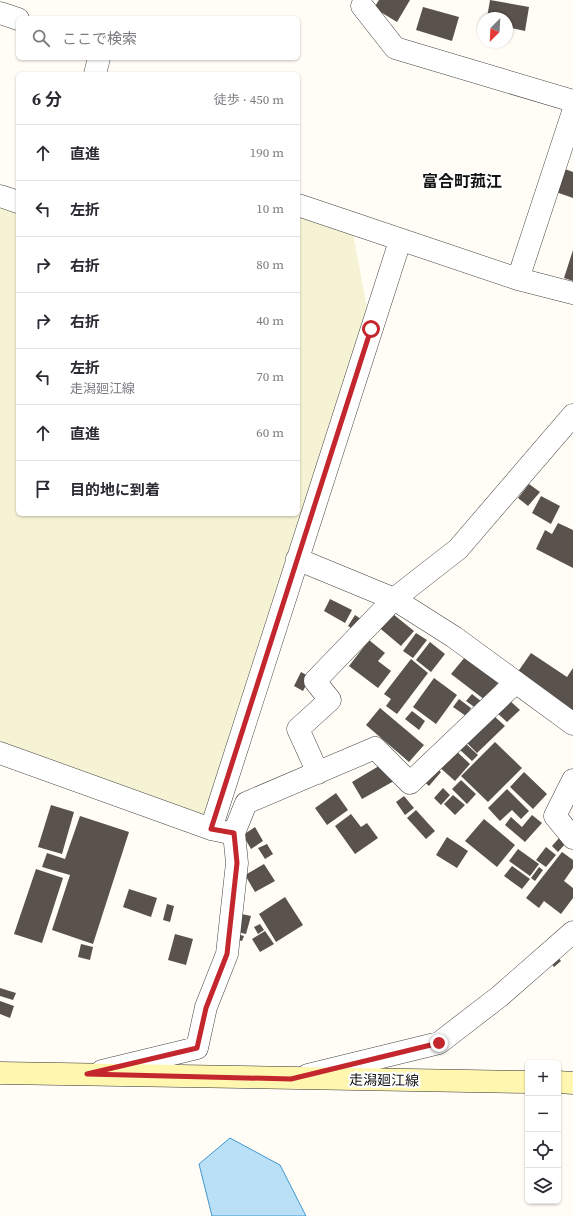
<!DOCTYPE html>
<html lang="ja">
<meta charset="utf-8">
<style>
:root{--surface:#fff;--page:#f7f7f7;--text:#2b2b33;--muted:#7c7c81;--line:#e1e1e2}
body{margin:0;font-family:"Source Serif 4","Noto Sans JP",serif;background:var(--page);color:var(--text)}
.controls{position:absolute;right:12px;bottom:12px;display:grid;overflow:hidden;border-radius:6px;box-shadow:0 1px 3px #0004}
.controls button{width:36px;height:36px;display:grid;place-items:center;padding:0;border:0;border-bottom:1px solid var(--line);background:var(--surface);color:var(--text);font:20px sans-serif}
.compass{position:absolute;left:477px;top:12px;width:36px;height:36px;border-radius:50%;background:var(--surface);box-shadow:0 1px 3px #0004;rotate:204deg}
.stop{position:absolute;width:12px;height:12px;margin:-9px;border:3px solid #c4262e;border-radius:50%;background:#fff}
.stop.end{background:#c4262e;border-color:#fff;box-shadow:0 1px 4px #0008}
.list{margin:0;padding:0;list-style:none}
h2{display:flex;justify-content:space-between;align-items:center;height:52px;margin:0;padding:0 16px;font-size:17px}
h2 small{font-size:13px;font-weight:400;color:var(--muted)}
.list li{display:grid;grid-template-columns:26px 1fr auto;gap:12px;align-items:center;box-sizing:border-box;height:56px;padding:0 16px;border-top:1px solid var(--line)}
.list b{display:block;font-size:15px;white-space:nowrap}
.list p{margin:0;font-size:13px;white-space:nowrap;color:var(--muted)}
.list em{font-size:13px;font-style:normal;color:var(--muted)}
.icon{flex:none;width:22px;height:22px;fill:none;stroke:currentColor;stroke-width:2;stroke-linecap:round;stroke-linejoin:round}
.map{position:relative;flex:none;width:573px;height:1216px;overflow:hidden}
.search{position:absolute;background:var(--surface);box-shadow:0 1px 3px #0004;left:16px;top:16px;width:284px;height:44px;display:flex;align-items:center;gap:10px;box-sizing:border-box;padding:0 14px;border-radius:6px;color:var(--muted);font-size:15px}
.panel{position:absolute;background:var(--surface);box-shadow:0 1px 3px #0004;left:16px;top:72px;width:284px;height:444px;border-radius:6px}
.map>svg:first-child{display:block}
.farmland{fill:#f6f3d4}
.water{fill:#b9e0f7;stroke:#3f96cf}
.building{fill:#5a524d}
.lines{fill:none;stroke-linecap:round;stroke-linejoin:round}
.minor-casing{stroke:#444;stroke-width:23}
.secondary-casing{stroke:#333;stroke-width:23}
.minor{stroke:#fff;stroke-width:22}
.secondary{stroke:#fff6b0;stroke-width:22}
.route{stroke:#c4262e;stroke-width:5}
.labels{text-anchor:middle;stroke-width:4;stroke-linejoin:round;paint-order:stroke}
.street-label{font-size:14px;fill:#111;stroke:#fff}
.quarter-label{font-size:16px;font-weight:bold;fill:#111;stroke:#fff}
</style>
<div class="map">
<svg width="573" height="1216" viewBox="0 0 573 1216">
<rect width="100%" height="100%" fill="#fffdf5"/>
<path class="farmland" d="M0,196L18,201V514H298V205L351,223L371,329L211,829L0,756Z"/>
<path class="water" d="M230,1138L280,1165L306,1216H212L199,1164Z"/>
<path class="building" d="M379,0H410L397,22L374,8Z
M490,0L529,7L525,31L507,27V18H487Z
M423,7L459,17L452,41L416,30Z
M565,169L573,172V198L556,192Z
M573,250V281L564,278Z
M529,484L540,492L528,506L518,498Z
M541,496L560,506L551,524L532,513Z
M558,523L573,530V568L536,549L545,530L552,534Z
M330,599L352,610L345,623L324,611Z
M388,610L414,631L401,646L376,625Z
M355,615L361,619L354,630L348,626Z
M416,633L427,640L413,658L403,651Z
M369,640L385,653L378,661L391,671L378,688L349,666Z
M430,642L445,654L431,672L416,660Z
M531,653L567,677L573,668V711L517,673Z
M465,657L498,683L485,700L451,674Z
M411,659L428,673L397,714L386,706L391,699L384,694Z
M301,672L310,677L303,691L294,686Z
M434,678L457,695L436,724L413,707Z
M472,694L482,702L477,709L466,701Z
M459,699L471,708L466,716L453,707Z
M508,699L520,710L507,722L496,712Z
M380,708L424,745L409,762L366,725Z
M412,711L425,721L419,730L405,719Z
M493,715L505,726L477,753L466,742Z
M464,742L478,755L472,761L458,748Z
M495,742L522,768L488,802L461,776Z
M452,747L470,764L455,781L437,765Z
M384,763L394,781L362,799L352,782Z
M434,766L441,772L429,786L421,779Z
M524,772L547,794L533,809L510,787Z
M461,780L476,794L467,804L452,789Z
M443,788L450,795L441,805L434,798Z
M507,789L529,811L521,819L512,810L500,821L488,808Z
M336,793L348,810L327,825L315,808Z
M453,795L465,805L455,815L444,804Z
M404,796L414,808L405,815L396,802Z
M51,805L74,812L62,854L38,847Z
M416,810L435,831L426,839L407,818Z
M351,814L361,827L367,823L378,838L355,854L335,826Z
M532,815L542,823L525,842L505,825L511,817L522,827Z
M80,816L129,832L93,944L52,930L70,875L42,867L47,853L65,859Z
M484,819L515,845L497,867L465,841Z
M255,827L263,841L251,849L243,835Z
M447,837L468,851L457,868L436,855Z
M560,837L566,843L558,852L552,846Z
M267,844L273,854L265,859L258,848Z
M546,847L556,855L546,867L536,860Z
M518,849L539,864L530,876L509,861Z
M562,852L573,860V868L564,881L573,888V898L561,914L544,901L539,908L526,898Z
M264,864L275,881L255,892L245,875Z
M512,866L530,879L522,889L504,876Z
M539,867L543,870L535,881L531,878Z
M36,869L63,878L42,943L14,934Z
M129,889L157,898L151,917L123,907Z
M285,897L303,925L276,942L259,914Z
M167,904L174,906L170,922L163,920Z
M237,913L251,916L246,934L233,931Z
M260,924L264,930L258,934L254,927Z
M265,931L274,944L260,952L252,939Z
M234,933L244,936L242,941L233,939Z
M175,934L193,939L186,965L168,960Z
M81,944L93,947L90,960L78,957Z
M556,955L561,961L554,967L549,961Z
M0,988L16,993L13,1000L0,996Z
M0,1001L14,1006L10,1018L0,1014Z"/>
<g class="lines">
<defs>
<path id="minor" d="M362,6L395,48L573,101
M0,13L18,19
M95,74L99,58
M0,196L18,202
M298,205L518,279L573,293
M518,279L573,112
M297,559L394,599L454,637L573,724
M0,753L211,829L225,832
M318,773L298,729L330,700L315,681L394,599L458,549L573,415
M573,780L555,816L573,838
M211,829L400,241
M102,1071L197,1048L206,1007L227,954L237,863L234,833L246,803L375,748L410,783L516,682
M308,1075L439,1043L500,996L573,932"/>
<path id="secondary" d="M0,1073L528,1082
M558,1082L573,1083"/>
</defs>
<use href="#minor" class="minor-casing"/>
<use href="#secondary" class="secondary-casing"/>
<use href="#minor" class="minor"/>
<use href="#secondary" class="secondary"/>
</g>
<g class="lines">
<path class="route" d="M371,329L211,829L234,833L237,863L227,954L206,1008L197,1048L87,1074L291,1079L439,1043"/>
</g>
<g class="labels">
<g class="street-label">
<text transform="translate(384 1080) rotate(1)" y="5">走潟廻江線</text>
</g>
<g class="quarter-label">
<text x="462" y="187">富合町菰江</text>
</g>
</g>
</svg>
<div class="controls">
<button>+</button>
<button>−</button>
<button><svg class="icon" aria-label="locate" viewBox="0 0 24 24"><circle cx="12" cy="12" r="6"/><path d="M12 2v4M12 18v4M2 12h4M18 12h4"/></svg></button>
<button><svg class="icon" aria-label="layers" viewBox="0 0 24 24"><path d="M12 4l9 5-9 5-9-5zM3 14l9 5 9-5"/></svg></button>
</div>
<svg class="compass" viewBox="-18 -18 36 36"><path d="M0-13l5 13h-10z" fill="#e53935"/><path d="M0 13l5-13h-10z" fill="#7c7c81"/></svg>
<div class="stop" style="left:371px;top:329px"></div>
<div class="stop end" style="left:439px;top:1043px"></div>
<div class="search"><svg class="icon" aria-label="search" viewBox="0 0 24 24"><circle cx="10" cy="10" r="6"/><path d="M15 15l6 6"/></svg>ここで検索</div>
<section class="panel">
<h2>6 分<small>徒歩 · 450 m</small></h2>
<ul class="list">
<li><svg class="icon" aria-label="ahead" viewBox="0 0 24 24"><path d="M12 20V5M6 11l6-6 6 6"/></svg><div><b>直進</b></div><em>190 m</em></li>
<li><svg class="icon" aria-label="left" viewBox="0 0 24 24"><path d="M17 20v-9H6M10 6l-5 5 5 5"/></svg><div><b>左折</b></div><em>10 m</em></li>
<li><svg class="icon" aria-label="right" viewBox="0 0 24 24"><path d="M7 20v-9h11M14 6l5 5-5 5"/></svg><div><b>右折</b></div><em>80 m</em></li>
<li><svg class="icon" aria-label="right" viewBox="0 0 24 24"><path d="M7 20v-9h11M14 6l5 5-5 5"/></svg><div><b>右折</b></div><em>40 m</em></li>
<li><svg class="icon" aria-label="left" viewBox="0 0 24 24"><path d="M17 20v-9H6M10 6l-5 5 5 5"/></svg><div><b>左折</b><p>走潟廻江線</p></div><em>70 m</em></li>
<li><svg class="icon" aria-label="ahead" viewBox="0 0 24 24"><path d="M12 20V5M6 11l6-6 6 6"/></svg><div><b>直進</b></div><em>60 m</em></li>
<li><svg class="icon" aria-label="arrive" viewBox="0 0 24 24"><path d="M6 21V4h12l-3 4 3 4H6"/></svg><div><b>目的地に到着</b></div></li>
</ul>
</section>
</div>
